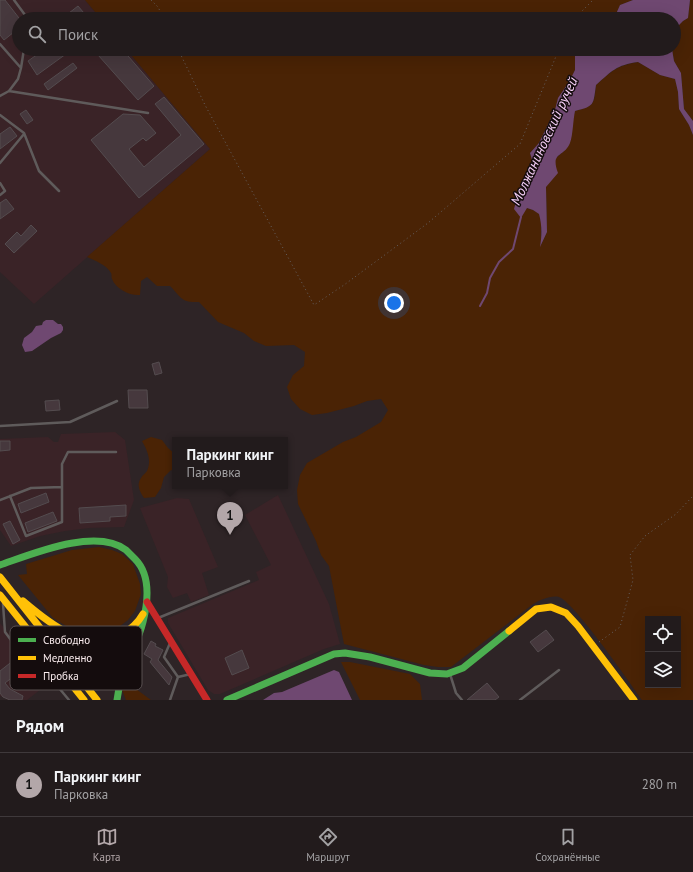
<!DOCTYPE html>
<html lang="ru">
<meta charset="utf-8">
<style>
:root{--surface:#221b1c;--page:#2a2425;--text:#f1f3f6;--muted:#a2a1a3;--line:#3f393b;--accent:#b3a7a9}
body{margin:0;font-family:"PT Sans",sans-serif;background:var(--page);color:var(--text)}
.controls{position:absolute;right:12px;bottom:12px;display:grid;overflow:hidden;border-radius:0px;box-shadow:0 4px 16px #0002}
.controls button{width:36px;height:36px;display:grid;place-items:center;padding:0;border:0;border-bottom:1px solid var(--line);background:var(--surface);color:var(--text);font:20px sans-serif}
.you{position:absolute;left:394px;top:303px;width:14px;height:14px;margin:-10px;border:3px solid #fff;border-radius:50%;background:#1a73e8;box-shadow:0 0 0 6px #1a73e833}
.badge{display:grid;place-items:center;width:26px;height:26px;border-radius:50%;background:var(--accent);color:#111;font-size:13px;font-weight:700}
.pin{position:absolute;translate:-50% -33px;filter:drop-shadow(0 1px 2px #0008)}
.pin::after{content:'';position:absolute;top:21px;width:14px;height:12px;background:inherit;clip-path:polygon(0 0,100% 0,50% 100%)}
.popup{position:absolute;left:172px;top:437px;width:116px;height:52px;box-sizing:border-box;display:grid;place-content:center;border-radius:0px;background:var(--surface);filter:drop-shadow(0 1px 3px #0005);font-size:13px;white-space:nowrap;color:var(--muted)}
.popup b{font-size:15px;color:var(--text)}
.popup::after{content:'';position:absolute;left:50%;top:100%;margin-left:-8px;border:8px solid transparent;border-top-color:var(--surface)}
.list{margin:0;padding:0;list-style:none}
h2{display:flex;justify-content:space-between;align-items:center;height:52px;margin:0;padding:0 16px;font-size:17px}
h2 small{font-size:13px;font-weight:400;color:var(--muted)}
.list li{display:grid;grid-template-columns:26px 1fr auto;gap:12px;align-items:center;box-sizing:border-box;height:64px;padding:0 16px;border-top:1px solid var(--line)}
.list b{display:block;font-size:15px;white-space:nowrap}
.list p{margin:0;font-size:13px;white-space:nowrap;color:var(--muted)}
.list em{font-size:13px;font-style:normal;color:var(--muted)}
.icon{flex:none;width:22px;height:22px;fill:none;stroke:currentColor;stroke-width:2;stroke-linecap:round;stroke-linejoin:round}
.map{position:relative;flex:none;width:693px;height:700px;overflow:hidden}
.search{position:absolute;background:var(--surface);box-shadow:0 4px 16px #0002;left:12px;right:12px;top:12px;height:44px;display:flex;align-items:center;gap:10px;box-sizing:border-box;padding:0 14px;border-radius:22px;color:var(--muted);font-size:15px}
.sheet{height:116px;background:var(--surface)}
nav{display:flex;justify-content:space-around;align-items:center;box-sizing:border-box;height:56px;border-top:1px solid var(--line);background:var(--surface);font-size:11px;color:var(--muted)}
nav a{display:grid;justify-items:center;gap:2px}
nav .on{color:var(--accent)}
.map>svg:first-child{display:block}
.built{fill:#3a2327}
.green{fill:#4a2305;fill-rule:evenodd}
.water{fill:#6f4871}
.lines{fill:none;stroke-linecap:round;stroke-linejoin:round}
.stream{stroke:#6f4871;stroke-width:2}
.building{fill:#46383d;stroke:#544c4f}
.path{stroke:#656061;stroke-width:1;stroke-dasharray:1 3;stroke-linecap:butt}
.lane{stroke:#5f5b5b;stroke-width:2.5}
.fast{stroke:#4caf50;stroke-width:7}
.slow{stroke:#ffc107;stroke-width:7}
.jam{stroke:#c62828;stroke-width:7}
.labels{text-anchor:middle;stroke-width:3;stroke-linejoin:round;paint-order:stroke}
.water-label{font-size:14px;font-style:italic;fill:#f7d0f9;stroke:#140c0d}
.key{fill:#140c0d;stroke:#595051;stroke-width:1}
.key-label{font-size:11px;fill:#fbedef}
</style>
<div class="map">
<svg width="693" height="700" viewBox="0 0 693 700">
<rect width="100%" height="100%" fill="#2e2426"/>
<path class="built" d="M0,0H85L101,19H19V49H126L210,149L34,304L0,272Z
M115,432L125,440L134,500L124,527L89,528L65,531L40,536L11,546L0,530V439L48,437L54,442H58L61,434Z
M278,495L329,604L340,644L324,649L220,694H214L208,690L168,623V618L259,580L256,572L271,565L245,515Z
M177,498L189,499L218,567L202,573L209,595L191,602L187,593L173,598L167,587L168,577L140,508Z
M0,623L49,683L27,700H8L0,696Z"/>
<path class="green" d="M85,0H633L620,5L616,14L610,19H101Z
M690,0H693V121L684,109L681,73L674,61L672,49H674V30L683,21L688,18Z
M126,49H576L575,52V70L569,82L558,98L555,110L539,143L530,153L533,163L531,172L525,184L524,194L527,208L533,210L539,213L541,222V245L547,232L546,187L556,158L564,151L575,111C595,106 594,104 596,85C612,71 616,66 638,62L660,75L675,79L678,92L679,109L689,125L693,135V700H642C630,683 574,602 559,597C551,595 540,600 533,604L451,667H438L424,665L344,644L329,566L321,555L316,541L298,504L297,490L300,475L307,463L343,442L356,437L381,422L388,410L381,399L367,401L354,406L327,413L312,415L300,409L291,399L287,387L293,375L304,366L305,352L294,345L266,346L254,341L244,333L218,322L199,302C181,303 181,297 170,286H157L147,277L141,281L140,295C130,296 116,289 112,279C111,277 112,274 111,273C107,265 94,260 87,257L210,149ZM648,619H678V685H648Z
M151,437L162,440L168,448L175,454V472L171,470L164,477L161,488L155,497L144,498C140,492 136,485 141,478C142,475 146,473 147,471C152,460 147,450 142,441Z
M99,547L112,550L122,554L133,564L140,584L141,594L135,611L128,620L120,626L110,631L91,635L68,627L53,618L18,575L27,574L26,564L72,550Z
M122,644L123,648L112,666V672L108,676C100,672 93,662 89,653L95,651H105Z
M341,662H350L410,674L420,684L422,700H360Z
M126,680H131L136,689L151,700H126L122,690Z"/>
<path class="water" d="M633,0H690L688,18L683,21L674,30V19H610L616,14L620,5Z
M576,49H672L674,61L681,73L684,109L693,121V135L689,125L679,109L678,92L675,79L660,75L638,62C616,65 612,71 596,85C593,105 595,106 575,111C573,120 573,135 570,143C564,158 550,151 558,173L546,187L547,232L540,247C542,235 542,225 539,214L533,210L527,208L521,218L514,209L517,198L524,194L525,184L531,172L533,163L530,153L539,143L555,110L558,98L569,82L575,70V52Z
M46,320H53L58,324H61L63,327V330L61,333L51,338L32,351L25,352L22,345L24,338L32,332L36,326L42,325L43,322Z
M334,670L339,672L352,700H263L274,693L282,692Z"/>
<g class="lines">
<path class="stream" d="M480,306L487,293L490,278L499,262L513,249L521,217"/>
</g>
<path class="building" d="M0,0H5L19,18V28L4,40L0,35Z
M78,6L89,19H74L69,13Z
M45,49H62L66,54L37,75L28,61Z
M105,49H122L154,86L138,100L98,55Z
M73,63L77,68L48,90L44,84Z
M164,97L204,144L139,198L91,140L123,114L140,115L156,133L146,141L143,138L129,149L144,167L181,135L155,104Z
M26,110L33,120L27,124L20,114Z
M10,127L17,136L0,149V134Z
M6,199L14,209L0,219V203Z
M31,225L37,231L14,253L5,244L17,232L21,236Z
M159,362L162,373L155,375L152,364Z
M128,390H147L148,408H129Z
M59,400L60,410L46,411L45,401Z
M0,441H10V450L0,451Z
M46,493L49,502L21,513L18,504Z
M126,505V516L110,517V521L80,523L79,508Z
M53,512L57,521L28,532L25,523Z
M10,521L20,540L13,544L3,524Z
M546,630L554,640L538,652L530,642Z
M151,641L156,644L155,646L163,650L158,660L172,677L169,685L150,662L152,659L144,654Z
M242,650L249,668L232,675L225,658Z
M19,656L27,666L5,683L10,689L23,696L22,700H10L3,697L0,693V671Z
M487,683L499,697L495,700H467Z"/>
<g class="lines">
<path class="path" d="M151,0L158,7L164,19
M574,19L593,0
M178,49L205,105L314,305L344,285L428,223L520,144L559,49
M599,642L620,627L633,580L630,555L645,536L676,514L693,496"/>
<path class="lane" d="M14,0L28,19
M0,44L21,68L18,79L9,91L148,113
M21,68L24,49
M0,96L9,91
M0,115L24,133L39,171L59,191
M0,163L24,134
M0,183L5,191L0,195
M0,426L70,422L117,401
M10,496L26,536L62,522V487
M0,500L31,488L62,487V464L68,452H116
M3,604L5,632L46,687L72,689
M158,618L249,581
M170,643L164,657L178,677L191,674
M450,674L456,693L462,700
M59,688L69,700
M170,700L178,677
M520,700L559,670"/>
<path class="fast" d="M0,565C32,554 96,527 126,550C129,553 132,556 135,559C151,575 148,602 143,622C136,650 120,671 117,700
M227,700L334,654L345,653L370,657L430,673L447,674L463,668L509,631"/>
<path class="slow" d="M0,577L97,700
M0,595L84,700
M23,601C50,624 84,652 121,635C130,630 138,623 143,614
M509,631L536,609L551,607L566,613L578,626L634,700"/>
<path class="jam" d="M147,602L207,700"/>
</g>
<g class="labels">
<g class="water-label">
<text transform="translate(544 141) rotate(-65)" y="5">Молжаниновский ручей</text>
</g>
</g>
<rect x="10" y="626" width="132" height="64" rx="6" class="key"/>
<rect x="18" y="638" width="18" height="4" fill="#4caf50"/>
<rect x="18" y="656" width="18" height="4" fill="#ffc107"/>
<rect x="18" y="674" width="18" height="4" fill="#c62828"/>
<g class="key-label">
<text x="43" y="644">Свободно</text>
<text x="43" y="662">Медленно</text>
<text x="43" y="680">Пробка</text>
</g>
</svg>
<div class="controls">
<button><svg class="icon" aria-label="locate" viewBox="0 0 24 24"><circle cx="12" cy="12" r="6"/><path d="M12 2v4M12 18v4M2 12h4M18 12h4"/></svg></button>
<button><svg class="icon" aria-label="layers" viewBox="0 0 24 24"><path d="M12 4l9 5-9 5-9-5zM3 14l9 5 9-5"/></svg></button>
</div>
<div class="you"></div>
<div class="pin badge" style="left:230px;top:535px">1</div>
<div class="popup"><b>Паркинг кинг</b>Парковка</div>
<div class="search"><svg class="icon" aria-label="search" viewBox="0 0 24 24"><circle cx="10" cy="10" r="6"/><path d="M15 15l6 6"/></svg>Поиск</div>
</div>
<section class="sheet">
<h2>Рядом<small></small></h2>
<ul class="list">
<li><span class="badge">1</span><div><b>Паркинг кинг</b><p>Парковка</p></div><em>280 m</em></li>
</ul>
</section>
<nav>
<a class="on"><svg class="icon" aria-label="map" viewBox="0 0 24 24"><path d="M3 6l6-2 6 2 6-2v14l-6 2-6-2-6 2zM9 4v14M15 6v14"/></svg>Карта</a>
<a><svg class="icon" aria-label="directions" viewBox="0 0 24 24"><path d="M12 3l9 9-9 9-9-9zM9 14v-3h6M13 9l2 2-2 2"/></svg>Маршрут</a>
<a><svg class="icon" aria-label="saved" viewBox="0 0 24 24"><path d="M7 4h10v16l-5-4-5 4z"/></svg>Сохранённые</a>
</nav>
